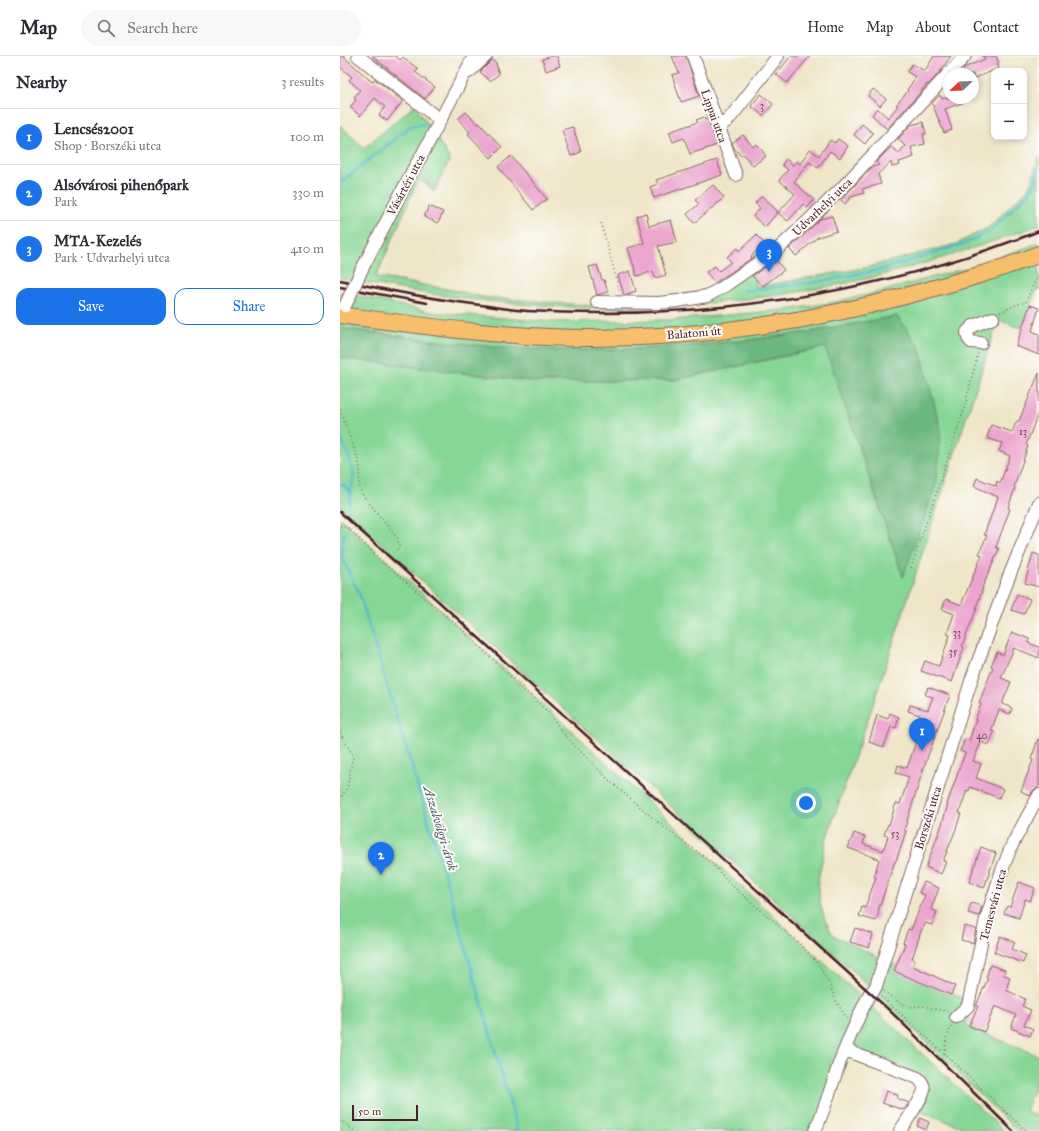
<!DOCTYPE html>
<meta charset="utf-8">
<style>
:root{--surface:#fff;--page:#f7f7f7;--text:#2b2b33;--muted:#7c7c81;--line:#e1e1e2;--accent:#1a73e8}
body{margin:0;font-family:"IM FELL Great Primer",serif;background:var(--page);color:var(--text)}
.controls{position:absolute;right:12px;top:12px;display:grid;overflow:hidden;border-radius:8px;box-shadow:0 2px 6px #0003}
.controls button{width:36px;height:36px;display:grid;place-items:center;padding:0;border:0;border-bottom:1px solid var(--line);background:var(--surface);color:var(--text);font:20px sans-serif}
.compass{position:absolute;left:603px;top:12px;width:36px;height:36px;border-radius:50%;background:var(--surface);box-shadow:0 2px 6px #0003;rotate:247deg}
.scale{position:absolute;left:12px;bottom:10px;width:66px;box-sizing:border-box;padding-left:4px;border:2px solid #4a1f2b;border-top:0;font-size:11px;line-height:14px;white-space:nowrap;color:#4a1f2b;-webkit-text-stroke:3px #fdfcf7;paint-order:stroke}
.you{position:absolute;left:466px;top:747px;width:14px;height:14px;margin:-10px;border:3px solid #fff;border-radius:50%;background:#1a73e8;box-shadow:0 0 0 6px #1a73e833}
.badge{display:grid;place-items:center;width:26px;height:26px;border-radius:50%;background:var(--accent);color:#fff;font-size:13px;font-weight:700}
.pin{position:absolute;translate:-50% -33px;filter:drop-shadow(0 1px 2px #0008)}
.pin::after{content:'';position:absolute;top:21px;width:14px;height:12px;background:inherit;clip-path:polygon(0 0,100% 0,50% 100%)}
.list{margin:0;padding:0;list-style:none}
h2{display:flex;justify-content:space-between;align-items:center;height:52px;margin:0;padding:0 16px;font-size:17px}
h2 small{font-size:13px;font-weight:400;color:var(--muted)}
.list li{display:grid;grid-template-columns:26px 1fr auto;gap:12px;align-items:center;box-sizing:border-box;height:56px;padding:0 16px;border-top:1px solid var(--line)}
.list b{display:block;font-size:15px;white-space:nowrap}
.list p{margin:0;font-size:13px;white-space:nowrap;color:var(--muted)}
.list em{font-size:13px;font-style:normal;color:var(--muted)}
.actions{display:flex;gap:8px;padding:12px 16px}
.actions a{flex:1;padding:9px 0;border:1px solid var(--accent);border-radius:12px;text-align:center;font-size:14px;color:var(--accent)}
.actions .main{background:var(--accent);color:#fff}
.icon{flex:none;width:22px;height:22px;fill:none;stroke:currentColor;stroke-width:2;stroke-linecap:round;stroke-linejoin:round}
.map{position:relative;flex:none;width:699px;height:1075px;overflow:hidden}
header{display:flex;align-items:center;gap:24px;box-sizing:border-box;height:56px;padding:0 20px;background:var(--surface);border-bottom:1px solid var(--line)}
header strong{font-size:19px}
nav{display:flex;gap:22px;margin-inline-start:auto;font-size:14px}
.search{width:280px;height:36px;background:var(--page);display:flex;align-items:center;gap:10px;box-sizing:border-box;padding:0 14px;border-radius:22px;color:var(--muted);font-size:15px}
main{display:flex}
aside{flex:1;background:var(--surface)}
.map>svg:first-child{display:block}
.green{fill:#86d696;stroke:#687a60}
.forest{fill:#6cb77f;stroke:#5b6b55}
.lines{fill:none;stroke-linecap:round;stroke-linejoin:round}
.stream{stroke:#51b6cf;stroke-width:2.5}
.building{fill:#eba5cf}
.minor-casing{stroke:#846562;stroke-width:14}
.major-casing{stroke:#846562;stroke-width:18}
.path{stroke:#846562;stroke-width:1.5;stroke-dasharray:1 3;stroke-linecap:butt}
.minor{stroke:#fff;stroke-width:12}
.major{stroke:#f7bf6c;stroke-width:16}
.rail{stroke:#4a1f2b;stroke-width:2.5}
.minor-bridge-casing{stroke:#846562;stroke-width:14;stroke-linecap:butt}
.minor-bridge{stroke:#fff;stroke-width:12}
.labels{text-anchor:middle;stroke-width:4;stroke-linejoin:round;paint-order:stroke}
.number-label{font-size:10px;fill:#724054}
.street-label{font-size:12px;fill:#4a1f2b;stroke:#fdfcf7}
.water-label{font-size:13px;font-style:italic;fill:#4d5b6d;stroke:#fdfcf7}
</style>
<header>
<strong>Map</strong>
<div class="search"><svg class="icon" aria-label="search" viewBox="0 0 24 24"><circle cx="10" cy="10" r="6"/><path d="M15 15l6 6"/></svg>Search here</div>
<nav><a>Home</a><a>Map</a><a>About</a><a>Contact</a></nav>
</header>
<main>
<aside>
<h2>Nearby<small>3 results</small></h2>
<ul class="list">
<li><span class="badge">1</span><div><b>Lencsés2001</b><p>Shop · Borszéki utca</p></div><em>100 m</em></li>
<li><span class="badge">2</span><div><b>Alsóvárosi pihenőpark</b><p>Park</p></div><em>330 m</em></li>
<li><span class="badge">3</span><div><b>MTA-Kezelés</b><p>Park · Udvarhelyi utca</p></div><em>410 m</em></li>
</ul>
<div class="actions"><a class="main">Save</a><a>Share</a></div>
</aside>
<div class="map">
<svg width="699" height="1075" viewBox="0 0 699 1075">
<rect width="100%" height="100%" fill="#fdfcf7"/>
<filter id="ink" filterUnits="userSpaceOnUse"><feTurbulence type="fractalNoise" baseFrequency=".025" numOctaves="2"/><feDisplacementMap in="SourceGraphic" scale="8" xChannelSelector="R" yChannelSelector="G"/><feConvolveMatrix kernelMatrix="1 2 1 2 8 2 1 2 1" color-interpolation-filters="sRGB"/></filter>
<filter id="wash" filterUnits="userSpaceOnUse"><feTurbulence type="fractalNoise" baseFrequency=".012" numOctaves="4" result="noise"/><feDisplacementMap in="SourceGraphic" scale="16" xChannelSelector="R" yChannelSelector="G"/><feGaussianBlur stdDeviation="0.9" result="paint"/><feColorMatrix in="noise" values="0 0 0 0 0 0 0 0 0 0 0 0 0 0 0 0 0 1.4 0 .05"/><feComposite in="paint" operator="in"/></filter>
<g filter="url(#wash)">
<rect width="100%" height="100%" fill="#efe6c9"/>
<path class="green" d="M75,49L110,103L94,136L87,128L78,124L36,221L124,236L142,241L256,250L360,236C381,228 397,214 415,200L416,231L524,212L616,188L649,171L687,134L692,124L699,99V169C641,190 582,210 521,224C452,239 380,248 309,251C291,251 273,253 255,252C169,250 84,239 0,222V69L24,92Z
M699,187V234H697L681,272L658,264L534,646L486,784L478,825L480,847L485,864L493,879L633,947L626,970L699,1000V1020L685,1055L699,1061V1075H677L523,924L0,451V302L198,326L335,324L486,291L563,520L557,260C523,266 489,273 455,278C385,288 311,294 241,294C160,295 80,283 0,272V236L91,256L212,266L330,264L445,254L490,247L539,236L586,223L631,211Z
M0,462L544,962L664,1075H632L572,1052L579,1033L578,1028L508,999L482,1075H0Z"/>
<path class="forest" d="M557,260L579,290L601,373L597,426L563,521L485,291L335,324L198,326L0,302V272C80,283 160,295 241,294C311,294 385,288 455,278C489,273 523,266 557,260Z"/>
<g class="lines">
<path class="stream" d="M0,127L71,70L84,68
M403,235L476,226L539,214L627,187L650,175L689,137L695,128L699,112
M0,380L9,402L14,418L9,448
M0,428L4,429L11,438
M4,477L2,496L3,503L20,540L109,833L178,1075"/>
</g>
<g id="blocks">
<path class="building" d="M0,0H3L32,26L35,23L63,45L47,65L39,59L45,51L35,42L20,60L10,51L16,44L14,41L20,34L9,24L12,21L0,11Z
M32,0H55L60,4L63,1L78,13L75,16L95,31L85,43Z
M212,0H217L220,10L206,15L202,3Z
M332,0H346L359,40L341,46L332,19L339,17Z
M451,0H470L447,27L436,18Z
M594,0H611L599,17L588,29L587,28L579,38L547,73L532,59L537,52L548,62L558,50L556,49L568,35L567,34L576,21L567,16L572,8L585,15Z
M643,0H656L659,7L657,8L659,12L633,23V18H625L623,13L624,12L645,3Z
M152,4L156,7L159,18L150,25L140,16Z
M533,33L546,43L540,50L528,40Z
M421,38L433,48L423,60L411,50Z
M600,39L601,42H633V43L605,53L612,74L604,77L592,47Z
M126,56L138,68L139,67L162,91L151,102L128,78L130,76L118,63Z
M364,61L365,64L368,63L377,89L350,98L344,82L333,86L329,76L358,66L356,64Z
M583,66L586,78H583L585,88L571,91L574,101L559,106L560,109L552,111L551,106L538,118L541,128L522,133L524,137L511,141L505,148L501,144L532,111L539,109L536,106L551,91L559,97L565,90L558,83L571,69Z
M522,68L533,77L525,88L514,79Z
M233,71L241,96L231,100L222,74Z
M403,79L413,91L417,88L426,100L413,110L403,98L401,100L394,92L392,87Z
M498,83L508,90L500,102L490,95L478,112L469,106L454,126L474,144L467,152L463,148L448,165L438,157L455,138L439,124L448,114L442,109L446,103L453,109L456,105L460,108L470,93L479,100L490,84L495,87Z
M171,100L207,143L193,154L158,111Z
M377,104L382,119L314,142L310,131L318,128L316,124Z
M373,129L384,142L354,167L347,158L359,148L355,144Z
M422,140L438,156L425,171L413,160L420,152L415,147Z
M89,150L103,156L98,167L84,161Z
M306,157L309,170L331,164L337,186L318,190L326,219L315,222L313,215L297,220L288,192L304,187L297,160Z
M492,160L497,175L478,181L456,200L449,193L480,163Z
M416,179L424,187L411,201L412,202L375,227L366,216L375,210L379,215L391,206L387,201L397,192L399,195Z
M436,204L444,214L423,230L412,220Z
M257,209L262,224H264L268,236L257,239L249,211Z
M290,215L296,235L284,239L278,219Z
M690,249L699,252L692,275L699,278V299L676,290Z
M699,317V355L686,389L688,390L674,431L675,432L668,452L670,453L656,491L659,493L642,532H643L636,552H637L622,590L624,591L612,626L581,615L585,605L599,610L610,579L607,578L614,558L602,553L606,543L621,549L642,499L639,498L647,479H644L658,441L634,430L637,422L656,430L657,425L660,427L670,400L659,395L662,387L647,382L651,369L672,376L677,365H679Z
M693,497L699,499V531L685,527Z
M677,538L690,543L684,558L671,554Z
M672,576L689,583L688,587L699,591V602L674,592L661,622L671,626L662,648L672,652L670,658L659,654L651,675L654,676L649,689L641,686L633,705L641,708L636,722L663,733L659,742L630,731L629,735L627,734L619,757H621L616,773L603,805L606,806L601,818L586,811L601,771L608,748H607L625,697L620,695L625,683L629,685L636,664H635L641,648L639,647L653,611L651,610L657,596L663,599Z
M588,631L610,639L584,711L564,774L566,775L561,791L556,805H555L538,855L539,856L536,865L519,860L522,851L525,852L536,821H534L539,803L508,792L514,777L525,781L523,788L543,795L548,780L544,779L548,768L549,769L556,747L560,748L569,721L556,717L558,709L567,712L578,680L573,678L580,659L568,655L570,649L588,654L593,641L585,639Z
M550,657L559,661L556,672L551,671L544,691L529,686L537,659L548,663Z
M698,683H699V730L693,735L690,740L681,735L693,704L691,703Z
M641,791L656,797L644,832L629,826Z
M584,826L599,832L591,853L597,856L592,869L586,867L581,875L572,903L575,904L573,910L615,930L611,939L554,915L565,888L563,887L568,873L571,874L585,839L579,837Z
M679,826L695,832L690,845L685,843L679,862L664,857L667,850L670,851Z
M631,847L642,850L639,860L628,857Z
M624,870L636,873L633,887L621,884Z
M515,872L533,878L529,892L510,886Z
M660,880L675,886L672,893L686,899L683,907L654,896Z
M650,909L665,914L664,919L670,921L666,934L685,943L682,950L691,954L684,969L693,973L690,980L671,972L676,959L655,950L644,976L629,970L638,950H636L648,922H646Z
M546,1035L558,1039L557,1042L569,1047L564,1054L542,1047Z
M580,1062L589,1066L586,1074L577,1070Z"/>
</g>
</g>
<g filter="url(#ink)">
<use href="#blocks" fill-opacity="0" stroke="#846562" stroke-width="1"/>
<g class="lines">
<defs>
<path id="minor" d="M18,0L100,64
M353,0L396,119
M129,16L146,0
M378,71L387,65L394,57L438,0
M23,211L74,112L83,97L134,0
M257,246L318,247L338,245L367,240L383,231L438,193L471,162L501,133L625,0
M641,287L631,286L628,282L627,276L633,270L653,262
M616,961L628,950L646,863L662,814L672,789L699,739
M505,993L515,998L578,1022C581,1025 584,1028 584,1033C584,1040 565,1067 560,1075
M475,1075C485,1052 492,1029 500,1005C509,982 519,959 530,937L534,934L536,930L632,622L668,523L699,447"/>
<path id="major" d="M0,259C84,270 167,282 252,282C363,282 473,266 580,236C620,225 660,214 699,198"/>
</defs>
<use href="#minor" class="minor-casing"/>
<use href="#major" class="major-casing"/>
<path class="path" d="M261,167L280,236
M660,256L676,249L686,246L693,229L699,219
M0,354L17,400L20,413L19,429L22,438L58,483L59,490L55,496
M0,470L7,471L45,508L119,571L209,657L222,676L241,696L272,727L325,772L371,806L389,827L460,888L478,908L489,927L496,945L507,963
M571,512L623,357L638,297
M0,677L13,700L7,732L0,743
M544,935L555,944L569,951L583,950L605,955L609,954
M541,940L605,998L686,1075
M605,998L606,983L611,970
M0,1066L2,1065L15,1075"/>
<use href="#minor" class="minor"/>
<use href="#major" class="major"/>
<path class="rail" d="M0,224C49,235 98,244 148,250C161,252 174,254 187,255C361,265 537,239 699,175
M0,231L87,247
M0,456L548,953L673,1075"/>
<defs>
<path id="minor-bridge" d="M5,250L23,211"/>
</defs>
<use href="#minor-bridge" class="minor-bridge-casing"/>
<use href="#minor-bridge" class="minor-bridge"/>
</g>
</g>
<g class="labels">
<g class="number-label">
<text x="422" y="53">3</text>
<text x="683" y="379">13</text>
<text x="617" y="580">33</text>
<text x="613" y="599">35</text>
<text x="642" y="683">40</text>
<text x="555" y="781">53</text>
</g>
<g class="street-label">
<text transform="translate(374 60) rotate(70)" y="4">Lippai utca</text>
<text transform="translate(66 129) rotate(-62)" y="4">Vásártéri utca</text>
<text transform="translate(482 151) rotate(-44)" y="4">Udvarhelyi utca</text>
<text transform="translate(354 277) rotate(-5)" y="4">Balatoni út</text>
<text transform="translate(588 762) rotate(-73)" y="4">Borszéki utca</text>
<text transform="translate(653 849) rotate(-75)" y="4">Temesvári utca</text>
</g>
<g class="water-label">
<text transform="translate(101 772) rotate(73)" y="5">Aszalvölgyi-árok</text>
</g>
</g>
</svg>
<div class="controls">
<button>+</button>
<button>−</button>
</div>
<svg class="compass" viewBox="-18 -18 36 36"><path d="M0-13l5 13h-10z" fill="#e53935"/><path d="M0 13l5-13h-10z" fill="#7c7c81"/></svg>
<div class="scale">50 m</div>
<div class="you"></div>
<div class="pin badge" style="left:582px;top:695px">1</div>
<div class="pin badge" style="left:41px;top:819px">2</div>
<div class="pin badge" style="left:429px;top:216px">3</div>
</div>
</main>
